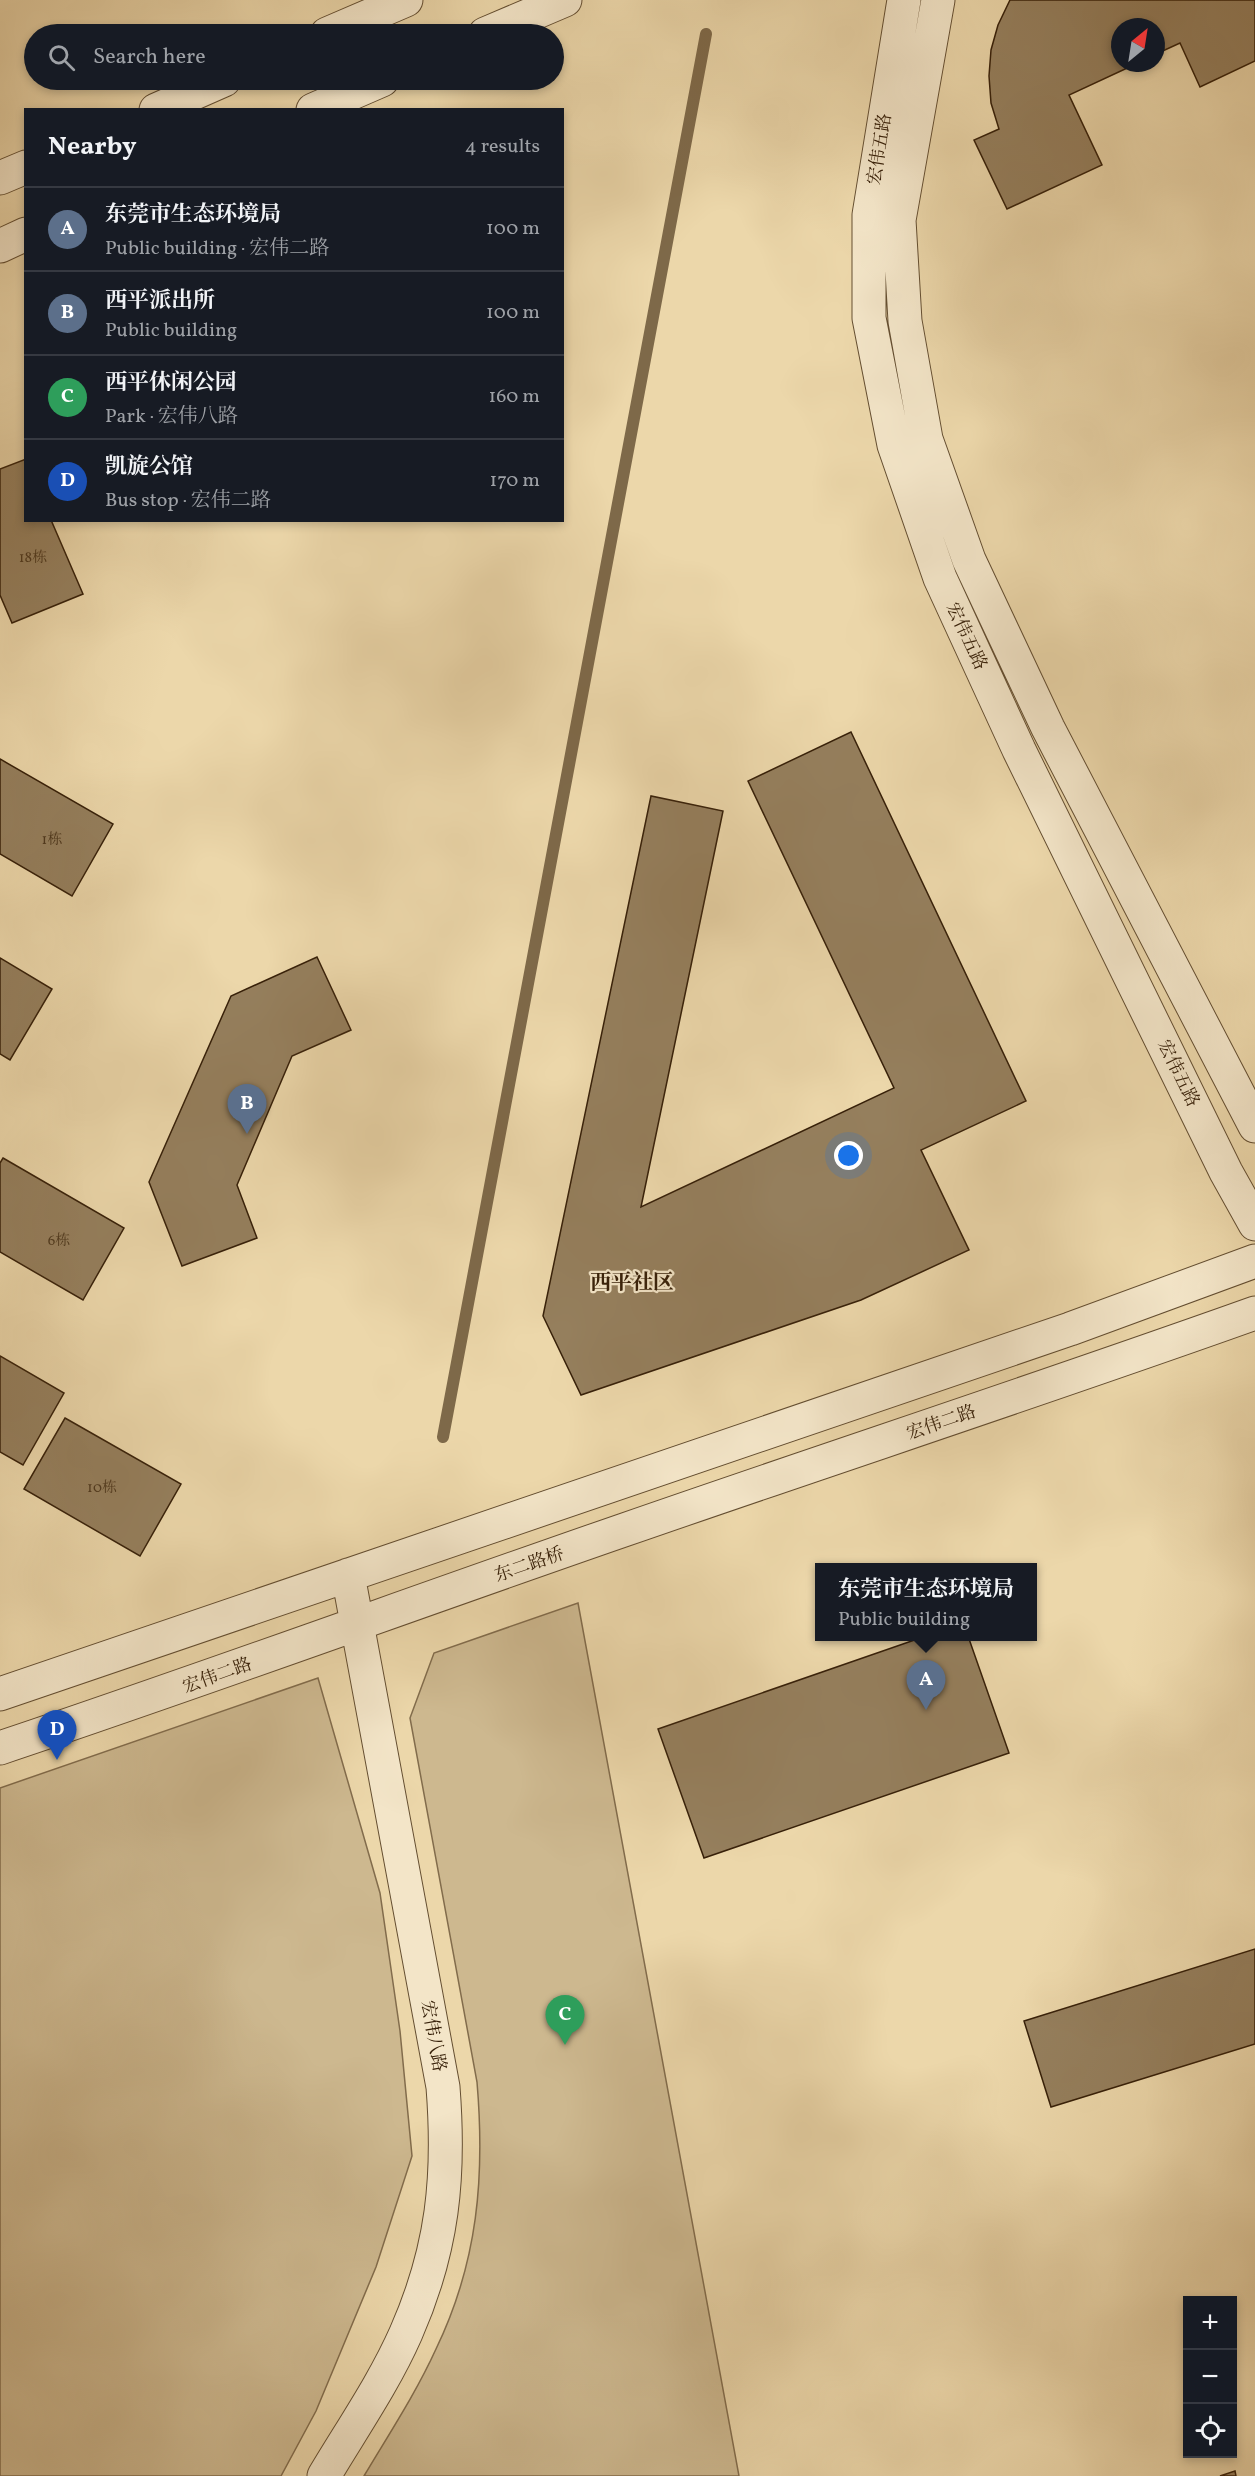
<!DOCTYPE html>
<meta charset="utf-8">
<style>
:root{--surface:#171b24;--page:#242831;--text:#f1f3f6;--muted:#9ea1a6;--line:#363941;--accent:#c59692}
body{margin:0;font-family:Vollkorn,"Noto Serif SC",serif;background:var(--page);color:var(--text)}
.controls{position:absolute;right:18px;bottom:18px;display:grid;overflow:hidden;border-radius:0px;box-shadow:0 3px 9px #0003}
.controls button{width:54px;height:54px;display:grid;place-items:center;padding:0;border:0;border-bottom:2px solid var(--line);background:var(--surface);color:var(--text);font:30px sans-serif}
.compass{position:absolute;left:1111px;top:18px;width:54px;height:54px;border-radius:50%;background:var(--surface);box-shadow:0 3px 9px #0003;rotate:30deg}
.you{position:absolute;left:849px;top:1156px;width:21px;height:21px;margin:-15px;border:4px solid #fff;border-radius:50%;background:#1a73e8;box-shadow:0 0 0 9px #1a73e833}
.badge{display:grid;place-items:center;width:39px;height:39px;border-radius:50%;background:var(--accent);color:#fff;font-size:20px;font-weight:700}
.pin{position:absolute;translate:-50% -50px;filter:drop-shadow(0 2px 3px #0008)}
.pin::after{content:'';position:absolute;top:32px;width:21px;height:18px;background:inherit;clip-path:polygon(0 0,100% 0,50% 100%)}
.popup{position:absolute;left:815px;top:1563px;width:222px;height:78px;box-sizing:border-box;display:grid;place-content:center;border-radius:0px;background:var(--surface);filter:drop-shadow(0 2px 4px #0005);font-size:20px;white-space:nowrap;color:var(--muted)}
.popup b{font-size:22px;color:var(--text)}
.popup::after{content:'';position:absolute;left:50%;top:100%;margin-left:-12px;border:12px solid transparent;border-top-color:var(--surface)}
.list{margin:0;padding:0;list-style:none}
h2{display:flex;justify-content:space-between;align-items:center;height:78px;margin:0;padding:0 24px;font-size:26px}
h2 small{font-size:20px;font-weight:400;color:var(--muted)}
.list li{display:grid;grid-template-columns:39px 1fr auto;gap:18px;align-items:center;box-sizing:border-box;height:84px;padding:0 24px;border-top:2px solid var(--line)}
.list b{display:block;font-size:22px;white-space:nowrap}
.list p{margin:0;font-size:20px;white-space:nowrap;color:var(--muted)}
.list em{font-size:20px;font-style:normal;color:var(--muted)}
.icon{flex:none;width:33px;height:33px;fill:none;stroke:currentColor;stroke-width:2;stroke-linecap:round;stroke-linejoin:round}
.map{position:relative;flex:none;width:1255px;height:2476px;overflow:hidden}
.search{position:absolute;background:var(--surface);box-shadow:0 3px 9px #0003;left:24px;top:24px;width:540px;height:66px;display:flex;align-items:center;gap:15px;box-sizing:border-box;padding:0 21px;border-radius:33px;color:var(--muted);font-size:22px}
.panel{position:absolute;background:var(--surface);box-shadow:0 3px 9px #0003;left:24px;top:108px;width:540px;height:414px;border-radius:0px}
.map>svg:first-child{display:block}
.green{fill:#cdb88f;stroke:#826c4c;stroke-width:1.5}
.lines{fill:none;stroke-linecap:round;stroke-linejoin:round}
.stream{stroke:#7e6949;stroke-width:12}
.building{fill:#957f5d;stroke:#372009;stroke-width:1.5}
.minor-casing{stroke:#644e31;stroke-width:35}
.minor{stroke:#f3e5c8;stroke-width:33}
.labels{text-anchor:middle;stroke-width:4.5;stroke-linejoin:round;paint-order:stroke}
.number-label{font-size:15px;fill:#4e381e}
.street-label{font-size:18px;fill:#372009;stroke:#f3e5c8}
.quarter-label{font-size:21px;font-weight:bold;fill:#372009;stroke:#f3e5c8}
</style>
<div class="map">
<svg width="1255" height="2476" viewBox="0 0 1255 2476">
<rect width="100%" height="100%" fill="#ecd7aa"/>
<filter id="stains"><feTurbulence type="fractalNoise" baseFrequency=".00333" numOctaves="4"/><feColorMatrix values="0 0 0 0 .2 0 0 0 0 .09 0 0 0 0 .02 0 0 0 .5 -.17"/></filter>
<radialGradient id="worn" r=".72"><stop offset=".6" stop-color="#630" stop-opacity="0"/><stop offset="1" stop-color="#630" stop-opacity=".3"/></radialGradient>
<path class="green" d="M578,1603L739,2476H364C389,2434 416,2393 436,2349C478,2262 485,2177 477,2082L410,1718L434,1653Z
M318,1678L380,1893L400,2031L412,2156L376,2267L316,2411L281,2476H0V1788Z"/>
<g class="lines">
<path class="stream" d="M443,1437L706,34"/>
</g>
<path class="building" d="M1010,0H1255V61L1200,87L1180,43L1156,54V27H1120V63H1138L1069,95L1102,165L1007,209L974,140L999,129L991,103L989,76L991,50L998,25Z
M26,459V520H51L83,594L12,623L0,595V469Z
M851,732L1026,1101L921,1150L969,1250L861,1300L581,1395L543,1316L651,796L723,811L641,1207L894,1088L748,781Z
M0,759L113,824L72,896L0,854Z
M317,957L351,1030L292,1056L237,1185L257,1238L182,1266L149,1182L231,996Z
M0,958L52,989L10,1060L0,1054Z
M3,1158L124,1228L83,1300L0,1252V1163Z
M0,1356L64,1393L23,1465L0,1452Z
M65,1418L181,1484L140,1556L24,1489Z
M926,1636H968L1009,1753L704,1858L658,1729Z
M1255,1949V2044L1051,2107L1024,2021Z
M1235,2471L1236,2476H1220Z"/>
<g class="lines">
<defs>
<path id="minor" d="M904,0L869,215V318L894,445L940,578L1019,750L1226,1172L1255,1224
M938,0L899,220L905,321L926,439L969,560L1048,728L1255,1126
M327,34L406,0
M485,34L565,0
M156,110L224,80
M313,110L382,80
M0,178L26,167
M0,246L26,234
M0,1694L1070,1329L1255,1261
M0,1748C209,1678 416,1602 624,1530C834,1457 1045,1388 1255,1313
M324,2476C352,2429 384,2383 406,2333C443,2249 450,2177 443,2087L348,1575"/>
</defs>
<use href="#minor" class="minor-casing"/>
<use href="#minor" class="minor"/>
</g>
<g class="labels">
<g class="number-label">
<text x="33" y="562">18栋</text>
<text x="52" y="844">1栋</text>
<text x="59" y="1245">6栋</text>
<text x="102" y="1492">10栋</text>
</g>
<g class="street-label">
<text transform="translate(879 149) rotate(-81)" y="6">宏伟五路</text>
<text transform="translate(967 636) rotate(65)" y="6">宏伟五路</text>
<text transform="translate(1179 1073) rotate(64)" y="6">宏伟五路</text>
<text transform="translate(941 1422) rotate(-19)" y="6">宏伟二路</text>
<text transform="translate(529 1564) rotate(-19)" y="6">东二路桥</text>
<text transform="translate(217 1675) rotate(-20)" y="6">宏伟二路</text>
<text transform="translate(434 2036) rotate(80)" y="6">宏伟八路</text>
</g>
<g class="quarter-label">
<text x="632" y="1289">西平社区</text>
</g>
</g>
<rect width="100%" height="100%" filter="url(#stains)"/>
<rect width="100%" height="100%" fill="url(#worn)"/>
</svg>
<div class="controls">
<button>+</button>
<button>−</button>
<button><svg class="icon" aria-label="locate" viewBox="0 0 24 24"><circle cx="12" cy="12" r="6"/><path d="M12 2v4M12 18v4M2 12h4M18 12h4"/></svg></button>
</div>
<svg class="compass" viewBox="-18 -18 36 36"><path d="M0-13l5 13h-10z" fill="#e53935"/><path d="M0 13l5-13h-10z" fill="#9ea1a6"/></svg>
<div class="you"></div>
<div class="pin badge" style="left:926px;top:1710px;background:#5c6f8a">A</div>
<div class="popup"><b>东莞市生态环境局</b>Public building</div>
<div class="pin badge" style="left:247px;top:1134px;background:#5c6f8a">B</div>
<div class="pin badge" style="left:565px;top:2045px;background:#2e9e5b">C</div>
<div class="pin badge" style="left:57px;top:1760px;background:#1a4fb4">D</div>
<div class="search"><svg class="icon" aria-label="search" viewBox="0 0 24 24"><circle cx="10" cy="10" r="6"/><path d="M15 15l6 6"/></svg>Search here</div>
<section class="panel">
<h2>Nearby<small>4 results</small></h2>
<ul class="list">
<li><span class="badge" style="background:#5c6f8a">A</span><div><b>东莞市生态环境局</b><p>Public building · 宏伟二路</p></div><em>100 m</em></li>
<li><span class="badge" style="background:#5c6f8a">B</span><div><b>西平派出所</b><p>Public building</p></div><em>100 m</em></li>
<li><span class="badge" style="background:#2e9e5b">C</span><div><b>西平休闲公园</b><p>Park · 宏伟八路</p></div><em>160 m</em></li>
<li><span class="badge" style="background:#1a4fb4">D</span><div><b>凯旋公馆</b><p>Bus stop · 宏伟二路</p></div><em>170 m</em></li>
</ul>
</section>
</div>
